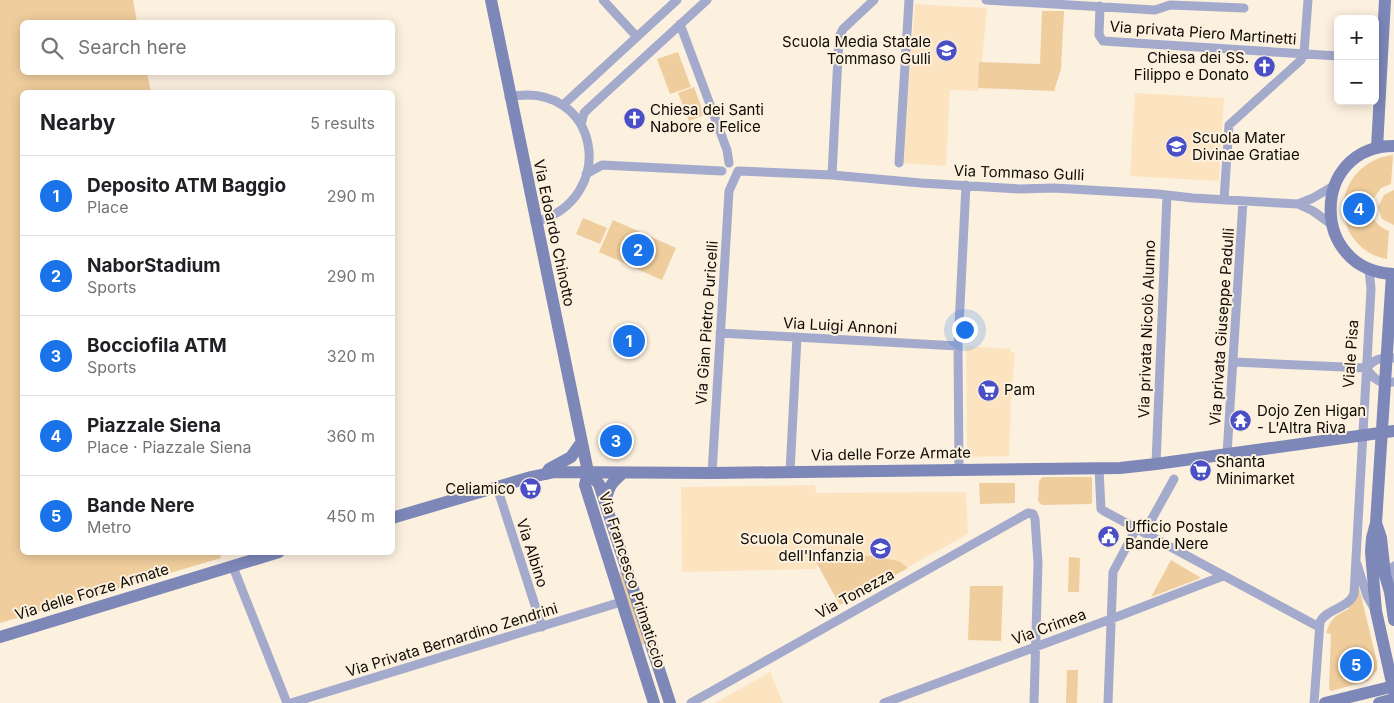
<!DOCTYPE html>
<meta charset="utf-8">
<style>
:root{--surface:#fff;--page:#f2f2f2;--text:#202124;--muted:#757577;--line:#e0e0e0;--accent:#1a73e8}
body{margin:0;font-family:Inter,sans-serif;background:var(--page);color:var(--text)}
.controls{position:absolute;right:15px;top:15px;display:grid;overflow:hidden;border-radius:8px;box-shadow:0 2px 12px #0003}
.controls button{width:45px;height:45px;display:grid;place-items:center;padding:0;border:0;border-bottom:1px solid var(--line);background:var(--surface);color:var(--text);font:25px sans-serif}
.you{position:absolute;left:964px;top:329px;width:18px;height:18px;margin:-12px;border:4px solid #fff;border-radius:50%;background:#1a73e8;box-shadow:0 0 0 8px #1a73e833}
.badge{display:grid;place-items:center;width:32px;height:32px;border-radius:50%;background:var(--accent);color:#fff;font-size:16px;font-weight:700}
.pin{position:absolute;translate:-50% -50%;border:2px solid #fff;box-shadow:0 1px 5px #0006}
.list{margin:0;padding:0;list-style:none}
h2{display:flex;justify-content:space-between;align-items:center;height:65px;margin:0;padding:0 20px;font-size:21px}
h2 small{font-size:16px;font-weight:400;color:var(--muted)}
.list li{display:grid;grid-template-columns:32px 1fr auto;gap:15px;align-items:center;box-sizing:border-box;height:80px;padding:0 20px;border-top:1px solid var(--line)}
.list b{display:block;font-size:19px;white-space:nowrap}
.list p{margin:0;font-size:16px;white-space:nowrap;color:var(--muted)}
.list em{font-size:16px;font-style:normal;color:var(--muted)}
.icon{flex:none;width:28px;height:28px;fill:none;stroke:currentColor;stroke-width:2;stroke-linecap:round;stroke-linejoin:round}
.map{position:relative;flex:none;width:1394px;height:703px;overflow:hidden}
.search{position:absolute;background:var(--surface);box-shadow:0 2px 12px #0003;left:20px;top:20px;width:375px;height:55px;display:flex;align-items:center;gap:12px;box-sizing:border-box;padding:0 18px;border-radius:8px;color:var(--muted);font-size:19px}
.panel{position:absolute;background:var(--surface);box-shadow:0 2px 12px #0003;left:20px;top:90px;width:375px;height:465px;border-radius:8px}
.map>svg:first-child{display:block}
.built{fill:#fde4c1}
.green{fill:#efcd9c}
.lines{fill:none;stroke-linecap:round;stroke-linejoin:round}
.street{stroke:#a3aacc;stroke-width:9}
.secondary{stroke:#7d87b8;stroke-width:12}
.labels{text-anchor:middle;stroke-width:4;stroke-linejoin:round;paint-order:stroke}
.street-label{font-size:15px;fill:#100a03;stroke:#fcf0df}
.poi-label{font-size:15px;fill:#100a03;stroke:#fcf0df;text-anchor:start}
</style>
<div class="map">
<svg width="1394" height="703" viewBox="0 0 1394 703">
<rect width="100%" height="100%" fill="#fcf0df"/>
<path class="built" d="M915,4L987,8L979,91L950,90L946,166L902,163Z
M1135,93L1224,98L1219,181L1130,176Z
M966,346L1011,349V352H1015L1011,404L1009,456L967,457Z
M815,485L816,493L966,492L968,534L840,605L817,563L816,569L682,572L681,487Z
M770,672L783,703H715Z"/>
<path class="green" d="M0,0H133L137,22H22V72L147,73L151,92H22V552H220L221,558L0,623Z
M1042,11H1064L1061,69L1054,91L978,88L979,62L1040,64Z
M678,52L691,87L670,94L657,59Z
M694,87L704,115L689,121L678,93Z
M1393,155L1391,184L1381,188L1372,201L1344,199C1349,175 1368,158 1393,155Z
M1394,190V225L1382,219L1378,207L1384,195Z
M1343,210L1371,212C1374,222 1379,227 1389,231L1387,259C1363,255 1345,235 1343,210Z
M583,218L607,228L600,244L576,234Z
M613,220L676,248L662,280L599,252Z
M1043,477H1092V503L1090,504L1042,505L1038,501L1039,481Z
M979,483H1015V503L980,504Z
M870,556L899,561L908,568L840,605L816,562L844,557Z
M1069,557L1080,558L1079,592H1068Z
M1171,560L1201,578L1151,597Z
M620,572L622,573L644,643L643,645L641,644L618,574Z
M1358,583L1377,662V670L1368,681L1331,691L1329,689L1331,634L1326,633C1331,619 1335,615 1349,609L1347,606Z
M970,586H1003L1001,641L968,640Z
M1067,670H1078L1077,703H1066Z"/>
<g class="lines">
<path class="street" d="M603,0L637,37
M986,0L1155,10L1170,5L1244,8
M1100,6L1099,35L1103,41L1338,56
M680,24L727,150L729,163
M509,97C600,79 620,199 535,222
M563,105L677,0
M581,125L584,113L588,109L707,0
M899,163L909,0
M738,171L832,175L921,183L1020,189L1054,188L1158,194L1193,198L1298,204L1313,211L1331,224
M586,174L602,165L722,171
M832,175L839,37L843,29L874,0
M1224,200L1229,125L1301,60L1304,53L1308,0
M1298,204L1313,198L1335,185
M720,333L958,346
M1234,362L1366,368
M1366,368C1374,379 1380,385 1394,382
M1366,368C1375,359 1381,357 1394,358
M1227,454L1243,201
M1156,464L1167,195
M1099,468L1101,509L1104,511L1319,627
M959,470L958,346L966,185
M790,472L797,337
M712,473L729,191L738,171
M497,487L542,627
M1144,533L1174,479
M1357,564L1367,596L1374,608
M233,567L287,703
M1391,589L1394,566
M291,703L621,602
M691,703L1028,513L1033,514L1035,519L1038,563L1034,703
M884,703L1119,616L1223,576
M1108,703L1113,572L1136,529
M1314,703L1320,622C1327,608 1348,609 1354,594L1371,289L1369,269"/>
<path class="secondary" d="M491,0L588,472L585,485L654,703
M1394,146C1310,146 1309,271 1394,274
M1377,148L1385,0
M1392,274L1376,523L1372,538L1371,552L1376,611L1394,692
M588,472L599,484L670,703
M546,474L549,469L571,457L581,443
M606,504C607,488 611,483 623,473
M392,518L531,477L555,472L712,473L1120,468L1156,464L1394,431
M1376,523L1381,538L1385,575L1390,592L1394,620
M0,637L279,552
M1325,703L1394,686
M1379,703L1394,699"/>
</g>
<defs>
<symbol id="school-disc" viewBox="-11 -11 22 22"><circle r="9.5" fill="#4a4fc5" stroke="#fcf0df"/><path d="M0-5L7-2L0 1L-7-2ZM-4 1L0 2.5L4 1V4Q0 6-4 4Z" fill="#fff"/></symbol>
<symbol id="church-disc" viewBox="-11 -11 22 22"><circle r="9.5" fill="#4a4fc5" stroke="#fcf0df"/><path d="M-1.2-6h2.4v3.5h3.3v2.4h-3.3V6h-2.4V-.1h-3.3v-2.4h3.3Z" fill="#fff"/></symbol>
<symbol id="supermarket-disc" viewBox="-11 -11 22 22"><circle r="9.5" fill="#4a4fc5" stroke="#fcf0df"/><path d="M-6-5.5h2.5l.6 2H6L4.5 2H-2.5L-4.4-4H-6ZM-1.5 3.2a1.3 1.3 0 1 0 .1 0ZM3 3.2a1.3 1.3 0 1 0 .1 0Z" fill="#fff"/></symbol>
<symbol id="temple-disc" viewBox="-11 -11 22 22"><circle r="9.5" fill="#4a4fc5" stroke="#fcf0df"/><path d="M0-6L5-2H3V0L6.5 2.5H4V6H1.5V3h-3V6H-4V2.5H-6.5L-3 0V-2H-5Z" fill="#fff"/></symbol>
<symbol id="civic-disc" viewBox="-11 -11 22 22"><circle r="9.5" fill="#4a4fc5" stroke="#fcf0df"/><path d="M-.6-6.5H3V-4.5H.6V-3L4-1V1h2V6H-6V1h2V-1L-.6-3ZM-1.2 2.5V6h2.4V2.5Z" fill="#fff"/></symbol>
</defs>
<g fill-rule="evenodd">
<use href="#school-disc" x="934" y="38" width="25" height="25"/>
<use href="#church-disc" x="1252" y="54" width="25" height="25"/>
<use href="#church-disc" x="622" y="106" width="25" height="25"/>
<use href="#school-disc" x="1164" y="134" width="25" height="25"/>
<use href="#supermarket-disc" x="976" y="378" width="25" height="25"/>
<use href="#temple-disc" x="1228" y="408" width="25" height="25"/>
<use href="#supermarket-disc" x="1188" y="458" width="25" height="25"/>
<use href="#supermarket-disc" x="518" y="476" width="25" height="25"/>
<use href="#civic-disc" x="1096" y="524" width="25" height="25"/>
<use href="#school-disc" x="868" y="536" width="25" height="25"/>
</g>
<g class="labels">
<g class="street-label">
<text transform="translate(1203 33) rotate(4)" y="5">Via privata Piero Martinetti</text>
<text transform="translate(1019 173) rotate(2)" y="5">Via Tommaso Gulli</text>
<text transform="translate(554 233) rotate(78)" y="5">Via Edoardo Chinotto</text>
<text transform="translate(707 323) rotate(-86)" y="5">Via Gian Pietro Puricelli</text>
<text transform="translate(840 326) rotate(3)" y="5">Via Luigi Annoni</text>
<text transform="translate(1222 327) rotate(-86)" y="5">Via privata Giuseppe Padulli</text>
<text transform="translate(1147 329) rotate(-88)" y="5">Via privata Nicolò Alunno</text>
<text transform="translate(1351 354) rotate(-86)" y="5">Viale Pisa</text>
<text transform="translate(891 454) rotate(-1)" y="5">Via delle Forze Armate</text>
<text transform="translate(532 553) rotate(72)" y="5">Via Albino</text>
<text transform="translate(632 580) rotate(72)" y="5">Via Francesco Primaticcio</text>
<text transform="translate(92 592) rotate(-17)" y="5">Via delle Forze Armate</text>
<text transform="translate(855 594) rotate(-29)" y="5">Via Tonezza</text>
<text transform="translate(1049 627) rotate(-20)" y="5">Via Crimea</text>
<text transform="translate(452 640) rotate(-17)" y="5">Via Privata Bernardino Zendrini</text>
</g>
<g class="poi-label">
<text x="931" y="47" text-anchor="end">Scuola Media Statale<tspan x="931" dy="17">Tommaso Gulli</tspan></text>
<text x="1249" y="63" text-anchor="end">Chiesa dei SS.<tspan x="1249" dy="17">Filippo e Donato</tspan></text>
<text x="650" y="115">Chiesa dei Santi<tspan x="650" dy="17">Nabore e Felice</tspan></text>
<text x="1192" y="143">Scuola Mater<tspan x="1192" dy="17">Divinae Gratiae</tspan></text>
<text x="1004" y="395">Pam</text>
<text x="1257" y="416">Dojo Zen Higan<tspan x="1257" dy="17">- L'Altra Riva</tspan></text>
<text x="1216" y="467">Shanta<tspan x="1216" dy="17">Minimarket</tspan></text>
<text x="515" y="494" text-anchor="end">Celiamico</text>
<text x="1125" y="532">Ufficio Postale<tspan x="1125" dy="17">Bande Nere</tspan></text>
<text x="864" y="544" text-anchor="end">Scuola Comunale<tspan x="864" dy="17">dell'Infanzia</tspan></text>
</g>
</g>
</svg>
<div class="controls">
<button>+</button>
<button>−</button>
</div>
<div class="you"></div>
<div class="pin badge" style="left:629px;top:341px">1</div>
<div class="pin badge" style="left:638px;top:250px">2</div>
<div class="pin badge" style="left:616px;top:441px">3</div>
<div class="pin badge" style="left:1359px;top:209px">4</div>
<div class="pin badge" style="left:1356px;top:665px">5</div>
<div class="search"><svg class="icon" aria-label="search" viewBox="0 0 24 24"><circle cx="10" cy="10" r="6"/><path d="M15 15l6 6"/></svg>Search here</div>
<section class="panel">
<h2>Nearby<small>5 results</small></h2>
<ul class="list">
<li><span class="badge">1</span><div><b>Deposito ATM Baggio</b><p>Place</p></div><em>290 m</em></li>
<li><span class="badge">2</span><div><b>NaborStadium</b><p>Sports</p></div><em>290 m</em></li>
<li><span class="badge">3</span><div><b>Bocciofila ATM</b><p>Sports</p></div><em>320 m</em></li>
<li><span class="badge">4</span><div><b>Piazzale Siena</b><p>Place · Piazzale Siena</p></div><em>360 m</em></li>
<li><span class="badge">5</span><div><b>Bande Nere</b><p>Metro</p></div><em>450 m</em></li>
</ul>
</section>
</div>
